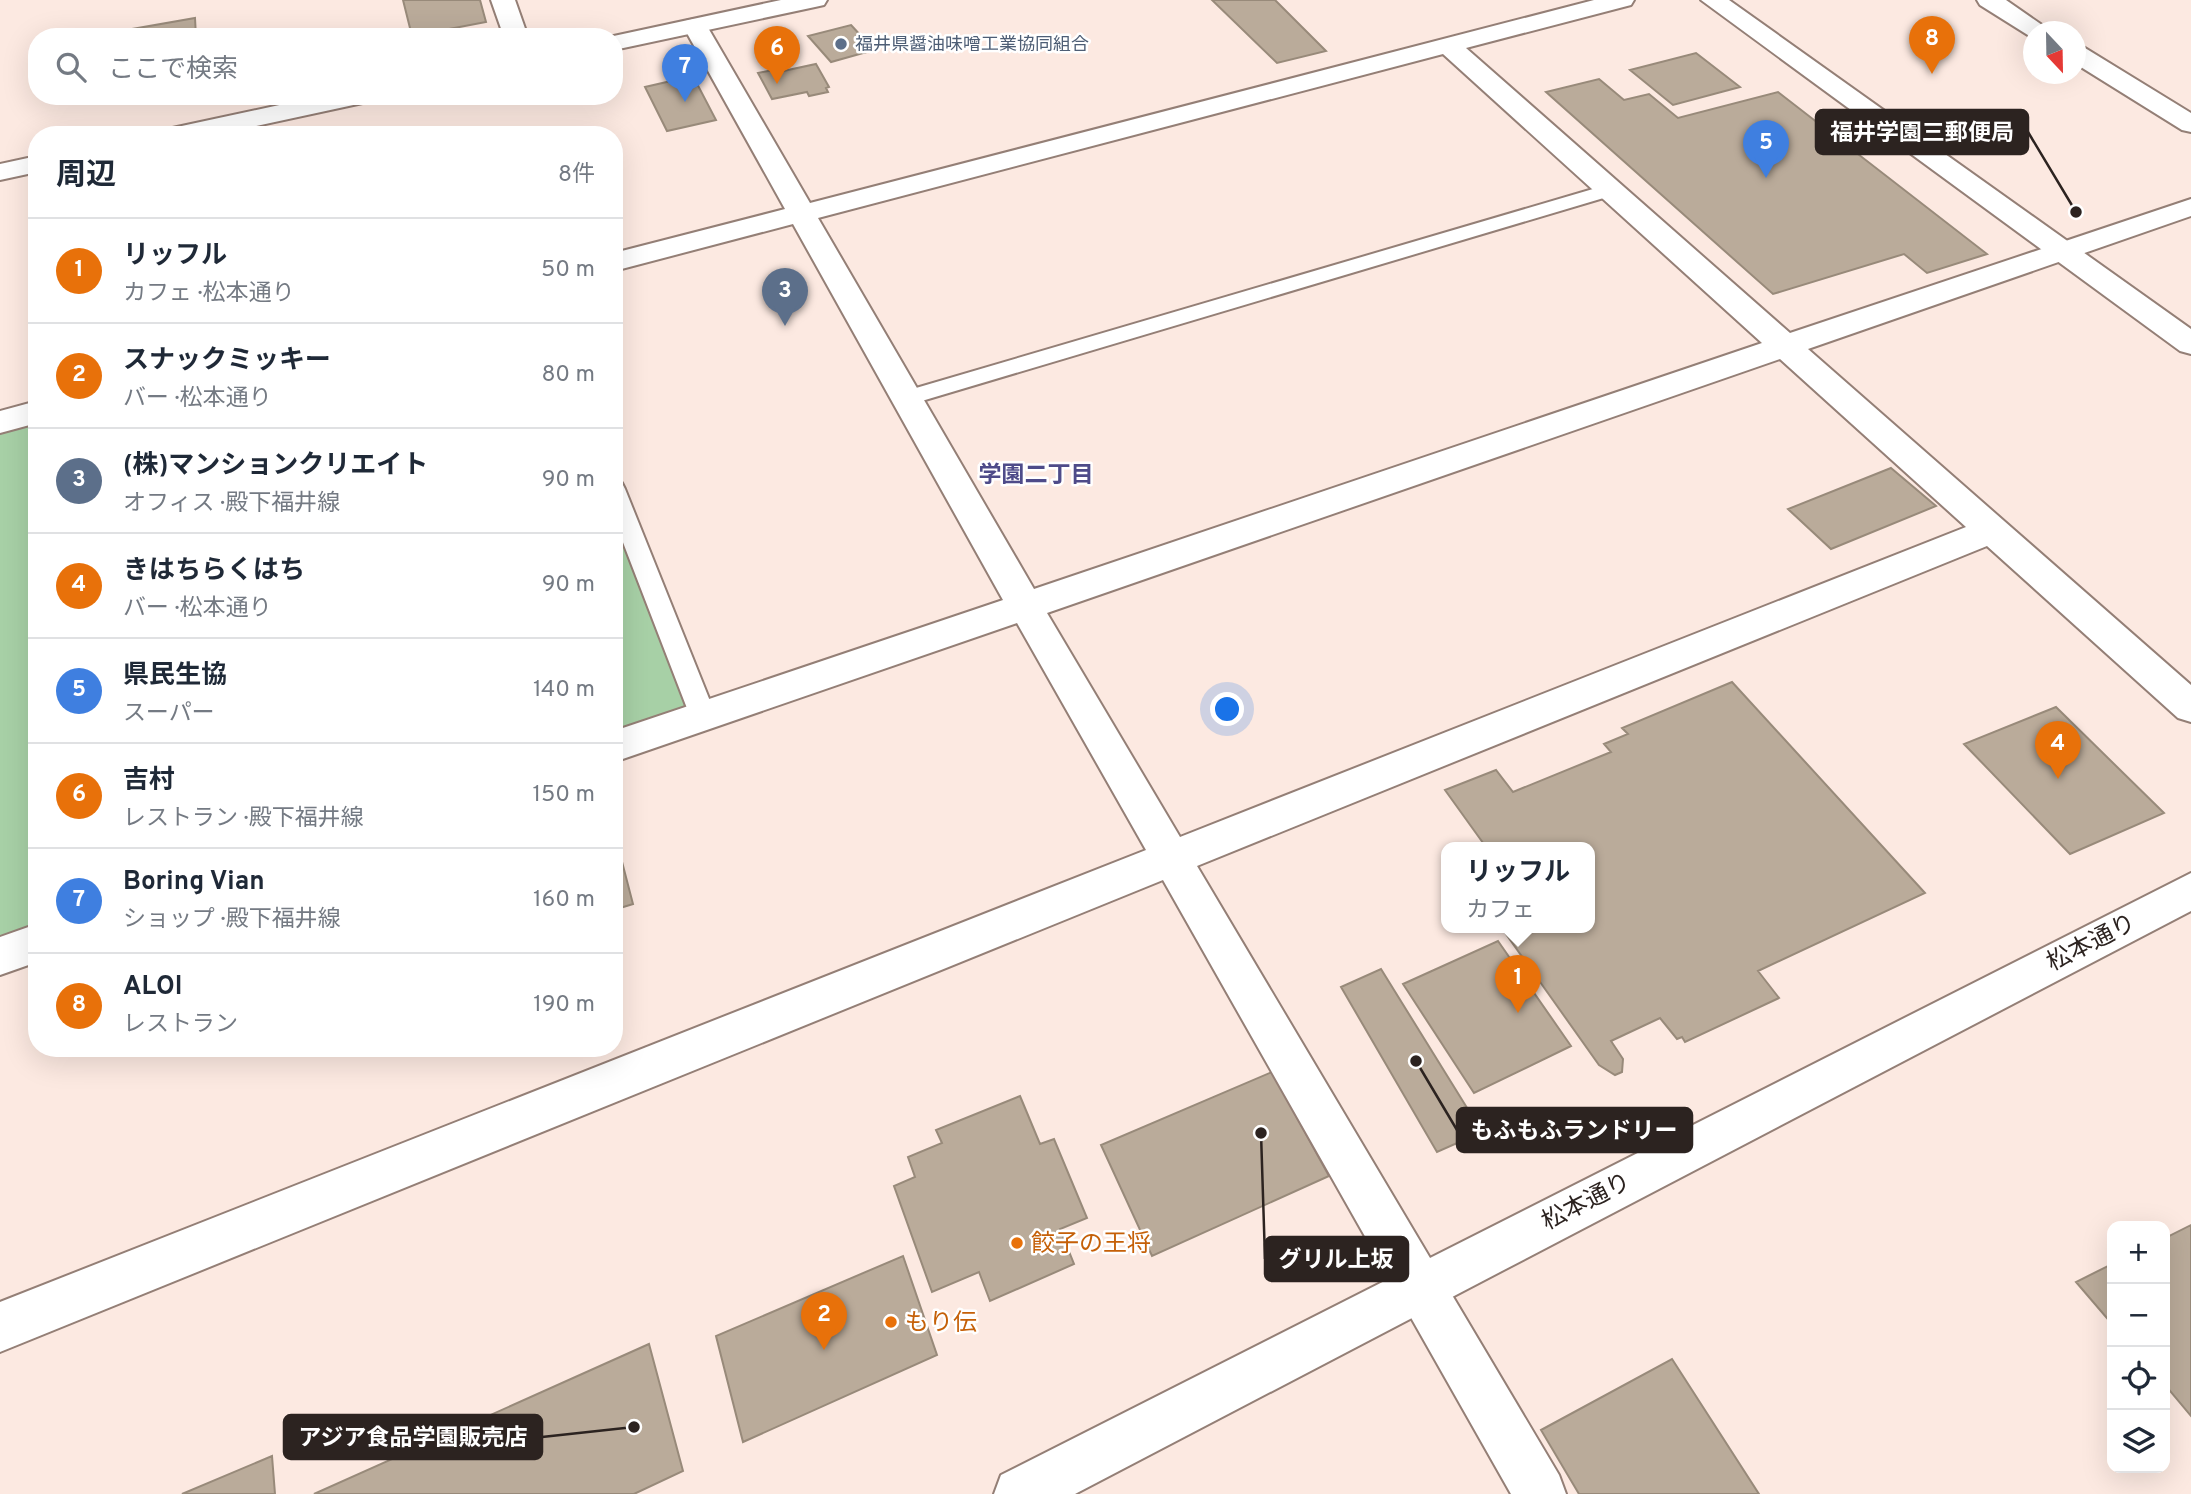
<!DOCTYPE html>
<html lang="ja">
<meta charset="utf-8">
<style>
:root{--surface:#fff;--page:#f6f6f7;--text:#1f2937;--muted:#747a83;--line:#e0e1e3;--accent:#0b8043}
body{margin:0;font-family:Overpass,"Noto Sans JP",sans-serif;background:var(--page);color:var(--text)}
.controls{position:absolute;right:21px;bottom:21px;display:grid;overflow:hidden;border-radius:14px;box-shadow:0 7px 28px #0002}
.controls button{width:63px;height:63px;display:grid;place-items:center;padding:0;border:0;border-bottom:2px solid var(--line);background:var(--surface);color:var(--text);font:35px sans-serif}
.compass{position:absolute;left:2023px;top:21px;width:63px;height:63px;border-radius:50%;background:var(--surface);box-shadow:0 7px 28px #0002;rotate:158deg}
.you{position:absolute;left:1228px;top:710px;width:24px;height:24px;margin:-18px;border:5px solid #fff;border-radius:50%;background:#1a73e8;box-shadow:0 0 0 10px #1a73e833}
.badge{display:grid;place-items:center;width:46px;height:46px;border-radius:50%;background:var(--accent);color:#fff;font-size:23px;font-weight:700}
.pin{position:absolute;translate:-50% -58px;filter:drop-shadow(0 2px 4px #0008)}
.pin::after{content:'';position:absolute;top:37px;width:24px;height:21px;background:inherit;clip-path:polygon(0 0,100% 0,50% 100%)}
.popup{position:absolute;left:1441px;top:842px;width:154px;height:91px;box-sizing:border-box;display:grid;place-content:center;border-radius:14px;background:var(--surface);filter:drop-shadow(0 2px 5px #0005);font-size:23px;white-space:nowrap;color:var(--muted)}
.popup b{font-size:26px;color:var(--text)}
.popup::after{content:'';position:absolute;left:50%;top:100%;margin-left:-14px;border:14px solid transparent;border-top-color:var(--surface)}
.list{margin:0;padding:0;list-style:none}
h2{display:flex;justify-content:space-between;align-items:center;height:91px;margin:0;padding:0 28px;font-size:30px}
h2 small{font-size:23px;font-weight:400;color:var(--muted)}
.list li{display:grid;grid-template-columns:46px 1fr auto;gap:21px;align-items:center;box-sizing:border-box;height:105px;padding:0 28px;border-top:2px solid var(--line)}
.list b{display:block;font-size:26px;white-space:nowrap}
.list p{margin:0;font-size:23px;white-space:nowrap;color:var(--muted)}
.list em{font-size:23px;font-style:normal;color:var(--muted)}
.icon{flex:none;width:38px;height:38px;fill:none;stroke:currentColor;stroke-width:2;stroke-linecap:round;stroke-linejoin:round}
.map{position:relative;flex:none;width:2191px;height:1494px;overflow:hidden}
.search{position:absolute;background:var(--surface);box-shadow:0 7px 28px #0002;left:28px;top:28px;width:595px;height:77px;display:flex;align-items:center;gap:18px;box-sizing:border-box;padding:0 24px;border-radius:28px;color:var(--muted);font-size:26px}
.panel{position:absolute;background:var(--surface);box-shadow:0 7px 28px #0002;left:28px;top:126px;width:595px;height:931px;border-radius:28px}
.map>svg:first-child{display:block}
.green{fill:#a7d0a6}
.building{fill:#baab9a;stroke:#988a7a;stroke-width:2}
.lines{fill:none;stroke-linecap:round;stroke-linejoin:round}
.lane-casing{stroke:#947f76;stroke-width:4}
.street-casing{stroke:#947f76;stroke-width:4}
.secondary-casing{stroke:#947f76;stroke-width:4}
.lane{fill:#fff;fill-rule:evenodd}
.street{fill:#fff;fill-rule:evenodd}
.secondary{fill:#fff;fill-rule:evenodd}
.service-dot{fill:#5c6f8a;stroke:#fff;stroke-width:2.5}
.food-dot{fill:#e8710a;stroke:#fff;stroke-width:2.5}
.labels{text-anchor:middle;stroke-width:5;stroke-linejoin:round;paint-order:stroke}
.far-service-label{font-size:18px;fill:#4e5e75;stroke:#fff;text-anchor:start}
.neighbourhood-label{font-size:23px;font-weight:bold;fill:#4e4b89;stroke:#fff}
.near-street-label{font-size:24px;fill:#2c2320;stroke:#fff}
.near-food-label{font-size:24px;fill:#c56008;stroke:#fff;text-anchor:start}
.leader{fill:none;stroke:#2c2320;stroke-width:2.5}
.callout-dot{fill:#2c2320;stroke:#fff;stroke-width:2.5}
.callout{fill:#2c2320;stroke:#2c2320;stroke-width:2.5}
.callout-label{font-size:23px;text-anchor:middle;font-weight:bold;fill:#fff}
</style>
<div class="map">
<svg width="2191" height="1494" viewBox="0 0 2191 1494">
<rect width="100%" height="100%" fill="#fce9e1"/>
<path class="green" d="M37,412V943L0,956V422Z
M614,489L703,716L614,747Z"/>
<path class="building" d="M403,0H480L486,22L412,36Z
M1212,0H1275L1326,51L1277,63Z
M195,18L196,37H103L104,34Z
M851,25L874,50L831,62L808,36Z
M1696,53L1740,87L1673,105L1630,70Z
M816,64L829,87L826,88L828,92L809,96L807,92L772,99L758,73L773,70L774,73Z
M693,76L716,120L667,131L645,87Z
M1599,79L1624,100L1649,94L1678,118L1778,92L1987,254L1927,273L1904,254L1773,294L1546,92Z
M1891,468L1936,506L1831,549L1788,509Z
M1732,682L1925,893L1758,971L1779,998L1685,1042L1682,1037L1677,1039L1660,1018L1611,1041L1623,1059L1622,1072L1615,1075L1599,1065L1501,927H1590V847H1486L1445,790L1496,770L1513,792L1611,752L1604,744L1628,734L1622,728Z
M2056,707L2164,813L2070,854L1964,744Z
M614,831L633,904L614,910Z
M1498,941L1571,1046L1474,1093L1403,984Z
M1381,969L1482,1132L1437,1152L1341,987Z
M1272,1072L1329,1176L1152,1256L1101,1145Z
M1020,1096L1040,1144L1054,1139L1087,1218L1060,1229L1074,1264L990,1301L979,1272L932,1292L894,1186L915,1177L908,1157L942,1143L936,1130Z
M2191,1225V1416L2165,1385V1238Z
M903,1256L937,1355L743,1442L716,1336Z
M2112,1264V1324L2076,1282Z
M649,1344L683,1471L634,1494H314Z
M1672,1359L1759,1494H1579L1541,1430Z
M272,1456L275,1494H182Z"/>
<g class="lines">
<defs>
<path id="lane" d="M1610,184L1619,190L1617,194L915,403L907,405L899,403L896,398L899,393Z
M614,481L622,483L625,489L716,716L712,723L703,726L694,723L690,716L614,519Z"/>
<path id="street" d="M491,0H515L528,37H504Z
M1594,0H1634L1631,5L1466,48L1790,333L2191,199V216L1808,349L2191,685V722L2178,718L1987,546L1197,866L1559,1475L1566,1494H1511L1163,880L0,1352V1302L1146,850L1017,623L614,762V731L1003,600L793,224L614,271V253L785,209L683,26L686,21L695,19L704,21L707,26L810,203ZM1443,54L1762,343L1034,589L818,218ZM1780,359L1966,527L1180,837L1047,613Z
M1977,0H2006L2052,32H2034V38L2031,37L1980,5Z
M2076,45L2085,48L2191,113V132L2182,130L2076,64Z
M37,401V423L0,433V411Z
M37,924V962L0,975V937Z"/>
<path id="secondary" d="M781,0H827L824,5L815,7L614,50V37H609Z
M1701,0H1729L2191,329V354L2180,351Z
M321,96H371L367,102L358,104L215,135H164L168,129L177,127Z
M37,156V172L0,180V164Z
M2191,873V911L1075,1494H994L1001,1475Z"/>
</defs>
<use href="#lane" class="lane-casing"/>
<use href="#street" class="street-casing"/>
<use href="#secondary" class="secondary-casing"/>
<use href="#lane" class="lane"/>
<use href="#street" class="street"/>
<use href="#secondary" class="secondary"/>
</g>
<circle class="service-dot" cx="841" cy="44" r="7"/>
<g class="food-dot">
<circle cx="1017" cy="1243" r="7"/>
<circle cx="891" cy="1322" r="7"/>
</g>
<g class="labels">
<g class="far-service-label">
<text x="855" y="50">福井県醤油味噌工業協同組合</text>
</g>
<g class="neighbourhood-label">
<text x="1036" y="482">学園二丁目</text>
</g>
<g class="near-street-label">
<text transform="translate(2091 942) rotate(-27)" y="8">松本通り</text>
<text transform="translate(1586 1201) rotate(-27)" y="8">松本通り</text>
</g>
<g class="near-food-label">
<text x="1031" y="1251">餃子の王将</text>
<text x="905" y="1330">もり伝</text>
</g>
</g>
<path class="leader" d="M2076 212L2028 132M1416 1061L1457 1130M1261 1133L1265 1259M634 1427L542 1437"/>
<g class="callout-dot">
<circle cx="2076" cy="212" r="7"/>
<circle cx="1416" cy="1061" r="7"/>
<circle cx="1261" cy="1133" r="7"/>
<circle cx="634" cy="1427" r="7"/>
</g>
<g class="callout">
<rect x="1816" y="110" width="212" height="44" rx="7"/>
<rect x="1457" y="1108" width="235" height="44" rx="7"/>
<rect x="1265" y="1237" width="143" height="44" rx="7"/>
<rect x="284" y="1415" width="258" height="44" rx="7"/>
</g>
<g class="callout-label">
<text x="1922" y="140">福井学園三郵便局</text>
<text x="1574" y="1138">もふもふランドリー</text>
<text x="1336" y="1267">グリル上坂</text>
<text x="413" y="1445">アジア食品学園販売店</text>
</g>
</svg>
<div class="controls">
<button>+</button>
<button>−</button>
<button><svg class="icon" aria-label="locate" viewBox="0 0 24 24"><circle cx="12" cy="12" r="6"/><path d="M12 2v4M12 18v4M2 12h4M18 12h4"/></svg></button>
<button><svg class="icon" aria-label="layers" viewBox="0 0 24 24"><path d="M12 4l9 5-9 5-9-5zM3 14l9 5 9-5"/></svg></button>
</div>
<svg class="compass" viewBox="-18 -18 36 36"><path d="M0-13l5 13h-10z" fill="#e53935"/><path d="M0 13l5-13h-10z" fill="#747a83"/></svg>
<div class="you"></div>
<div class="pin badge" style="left:1518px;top:1013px;background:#e8710a">1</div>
<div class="popup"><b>リッフル</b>カフェ</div>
<div class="pin badge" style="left:824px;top:1350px;background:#e8710a">2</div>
<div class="pin badge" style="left:785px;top:326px;background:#5c6f8a">3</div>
<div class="pin badge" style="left:2058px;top:779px;background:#e8710a">4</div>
<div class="pin badge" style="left:1766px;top:178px;background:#3f7fe0">5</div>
<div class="pin badge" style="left:777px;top:84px;background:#e8710a">6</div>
<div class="pin badge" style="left:685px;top:102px;background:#3f7fe0">7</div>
<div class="pin badge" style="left:1932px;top:74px;background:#e8710a">8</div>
<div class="search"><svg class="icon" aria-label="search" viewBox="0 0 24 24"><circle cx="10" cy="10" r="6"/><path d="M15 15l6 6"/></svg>ここで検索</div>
<section class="panel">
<h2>周辺<small>8件</small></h2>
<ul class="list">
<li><span class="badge" style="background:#e8710a">1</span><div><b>リッフル</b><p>カフェ · 松本通り</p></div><em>50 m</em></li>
<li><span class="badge" style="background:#e8710a">2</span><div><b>スナックミッキー</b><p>バー · 松本通り</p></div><em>80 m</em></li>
<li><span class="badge" style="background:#5c6f8a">3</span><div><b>(株)マンションクリエイト</b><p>オフィス · 殿下福井線</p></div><em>90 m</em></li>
<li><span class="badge" style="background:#e8710a">4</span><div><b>きはちらくはち</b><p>バー · 松本通り</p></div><em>90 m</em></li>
<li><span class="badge" style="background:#3f7fe0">5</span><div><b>県民生協</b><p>スーパー</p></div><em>140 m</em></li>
<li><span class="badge" style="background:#e8710a">6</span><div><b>吉村</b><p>レストラン · 殿下福井線</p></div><em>150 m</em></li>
<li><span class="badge" style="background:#3f7fe0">7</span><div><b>Boring Vian</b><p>ショップ · 殿下福井線</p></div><em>160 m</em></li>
<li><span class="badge" style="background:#e8710a">8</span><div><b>ALOI</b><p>レストラン</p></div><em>190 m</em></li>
</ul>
</section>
</div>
